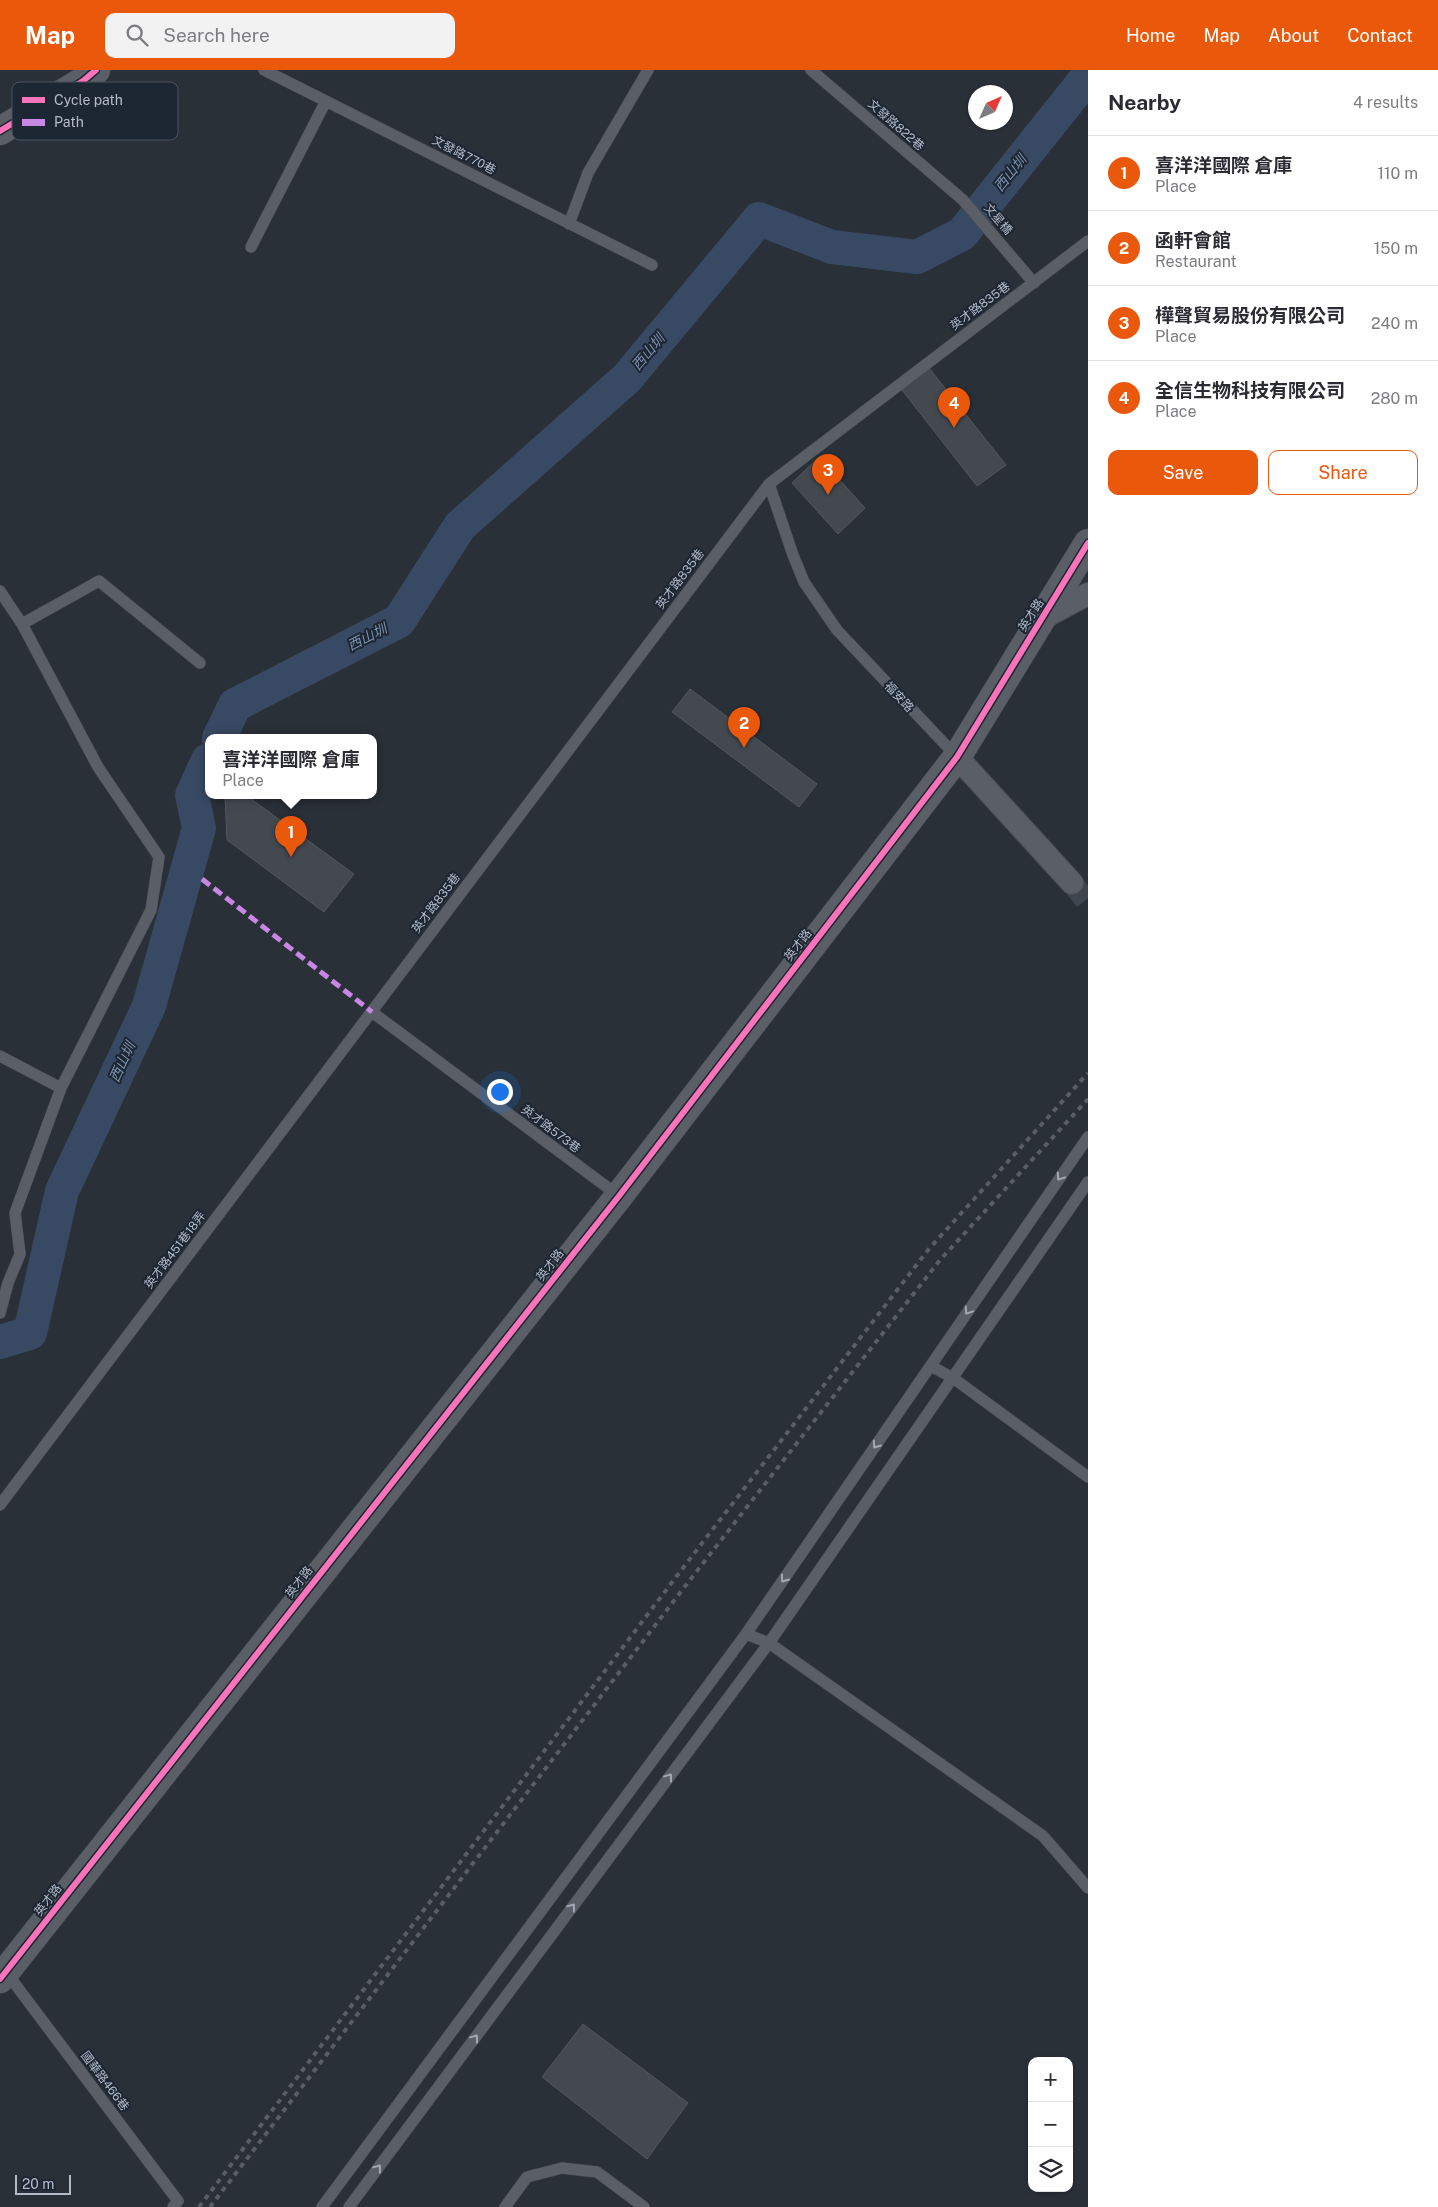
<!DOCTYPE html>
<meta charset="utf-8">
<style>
:root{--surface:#fff;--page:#f2f2f3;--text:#2b2b33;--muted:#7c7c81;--line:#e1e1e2;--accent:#ea580c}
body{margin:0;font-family:"Public Sans","Noto Sans TC",sans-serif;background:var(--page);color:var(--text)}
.controls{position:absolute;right:15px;bottom:15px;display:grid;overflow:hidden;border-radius:10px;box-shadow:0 1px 4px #0004}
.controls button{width:45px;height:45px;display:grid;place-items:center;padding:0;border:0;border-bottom:1px solid var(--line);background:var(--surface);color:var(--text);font:25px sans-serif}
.compass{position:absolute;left:968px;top:15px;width:45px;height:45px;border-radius:50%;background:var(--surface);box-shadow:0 1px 4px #0004;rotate:45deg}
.scale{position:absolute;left:15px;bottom:12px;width:56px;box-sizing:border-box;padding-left:5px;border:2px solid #b4bcc9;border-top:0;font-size:14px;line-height:18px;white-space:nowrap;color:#b4bcc9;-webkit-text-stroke:4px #1d2633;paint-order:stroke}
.you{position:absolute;left:499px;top:1021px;width:18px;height:18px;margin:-12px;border:4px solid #fff;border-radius:50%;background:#1a73e8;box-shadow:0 0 0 8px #1a73e833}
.badge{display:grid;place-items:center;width:32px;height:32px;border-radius:50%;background:var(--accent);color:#fff;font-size:16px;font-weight:700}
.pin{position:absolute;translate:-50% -41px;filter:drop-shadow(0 1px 2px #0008)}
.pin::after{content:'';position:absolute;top:26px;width:18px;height:15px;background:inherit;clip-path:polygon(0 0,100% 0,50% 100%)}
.popup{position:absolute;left:205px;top:664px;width:172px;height:65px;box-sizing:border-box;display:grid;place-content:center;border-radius:10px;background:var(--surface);filter:drop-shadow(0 1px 4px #0005);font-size:16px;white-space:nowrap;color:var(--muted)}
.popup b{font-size:19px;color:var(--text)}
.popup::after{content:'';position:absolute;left:50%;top:100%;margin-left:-10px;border:10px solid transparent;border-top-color:var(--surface)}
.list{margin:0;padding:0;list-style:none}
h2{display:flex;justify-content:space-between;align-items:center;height:65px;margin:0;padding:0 20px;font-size:21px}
h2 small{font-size:16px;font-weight:400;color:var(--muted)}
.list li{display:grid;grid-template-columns:32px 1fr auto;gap:15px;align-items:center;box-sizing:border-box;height:75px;padding:0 20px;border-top:1px solid var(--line)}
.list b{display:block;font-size:19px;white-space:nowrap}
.list p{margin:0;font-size:16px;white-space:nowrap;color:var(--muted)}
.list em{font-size:16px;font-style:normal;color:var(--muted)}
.actions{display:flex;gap:10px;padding:15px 20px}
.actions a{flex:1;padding:11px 0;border:1px solid var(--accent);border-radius:10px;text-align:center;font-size:18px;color:var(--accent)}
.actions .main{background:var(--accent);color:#fff}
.icon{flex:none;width:28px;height:28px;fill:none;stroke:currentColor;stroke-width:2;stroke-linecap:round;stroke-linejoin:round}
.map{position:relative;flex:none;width:1088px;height:2137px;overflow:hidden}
header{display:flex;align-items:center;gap:30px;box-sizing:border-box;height:70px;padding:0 25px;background:var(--accent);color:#fff}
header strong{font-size:24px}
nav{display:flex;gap:28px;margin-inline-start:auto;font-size:18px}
.search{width:350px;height:45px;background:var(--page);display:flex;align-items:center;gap:12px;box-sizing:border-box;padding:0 18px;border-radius:10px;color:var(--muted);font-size:19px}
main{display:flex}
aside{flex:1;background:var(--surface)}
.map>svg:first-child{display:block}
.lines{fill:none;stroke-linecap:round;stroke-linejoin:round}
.river{stroke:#384963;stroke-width:34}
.building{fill:#444950;stroke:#52575f}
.minor-tunnel{stroke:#3f454e;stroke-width:22;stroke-dasharray:22 11;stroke-linecap:butt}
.service-casing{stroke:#484c53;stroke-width:12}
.minor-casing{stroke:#484c53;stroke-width:24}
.tertiary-casing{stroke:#484c53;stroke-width:29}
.service{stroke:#5a5e66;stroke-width:11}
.minor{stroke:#5a5e66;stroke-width:22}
.tertiary{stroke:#5a5e66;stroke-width:28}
.rail{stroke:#595d64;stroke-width:4;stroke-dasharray:5 5;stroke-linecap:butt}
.quiet{stroke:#c787e3;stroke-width:5;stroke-dasharray:10 5;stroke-linecap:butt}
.cycleway-casing{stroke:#1d2633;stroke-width:9}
.cycleway{stroke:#fb73b8;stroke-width:6}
.oneway{stroke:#a2a9b5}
.labels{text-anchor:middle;stroke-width:4;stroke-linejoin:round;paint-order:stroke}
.street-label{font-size:12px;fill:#b4bcc9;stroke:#1d2633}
.water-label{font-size:14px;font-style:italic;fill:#7c92b1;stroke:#1d2633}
.key{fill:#1d2633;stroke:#4a5360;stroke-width:1}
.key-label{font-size:14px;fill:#b4bcc9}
</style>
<header>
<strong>Map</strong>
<div class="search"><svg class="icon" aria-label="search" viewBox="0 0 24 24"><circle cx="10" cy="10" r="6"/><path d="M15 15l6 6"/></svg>Search here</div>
<nav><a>Home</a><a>Map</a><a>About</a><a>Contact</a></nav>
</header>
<main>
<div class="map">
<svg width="1088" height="2137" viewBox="0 0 1088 2137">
<rect width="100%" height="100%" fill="#2a3038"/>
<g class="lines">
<path class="river" d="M219,668L235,635L399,551L460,456L627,308L759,149L832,177L917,187L962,164L1088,6
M0,1272L30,1263L62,1121L149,936L199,758L192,725L208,690"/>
</g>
<path class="building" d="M929,298L1006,395L977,416L902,320Z
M819,387L865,438L838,464L792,413Z
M690,619L817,714L799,737L672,642Z
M225,726H247L354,804L324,842L227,770Z
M583,1954L688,2033L647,2089L542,2007Z"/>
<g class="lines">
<path class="minor-tunnel" d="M1072,813L1088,833"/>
<defs>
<path id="service" d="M264,0L652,195
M811,0L963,130L1034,213
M569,154L588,103L648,0
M251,177L326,31
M769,414L793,485L804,512L837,560L957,687
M0,521L22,554L98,697L159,787L151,840L61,1018L15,1143L20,1184L8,1213L0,1243
M22,554L99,511L200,593
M372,942L619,1126
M0,986L61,1018
M931,1296L953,1308L1088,1407
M0,1435L769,414L1088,171
M746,1564L769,1573L1043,1766L1088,1818
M6,1902L178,2131L173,2137
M322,2137L746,1564L1088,1067
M349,2137L769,1573L1088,1112
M505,2137L527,2107L562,2098L597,2102L644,2137"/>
<path id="minor" d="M1041,549L1088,524
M957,687L1072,813"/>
<path id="tertiary" d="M0,61L83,11L96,0
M0,1909L619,1126L957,687L1088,473"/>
</defs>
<use href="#service" class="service-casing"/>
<use href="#minor" class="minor-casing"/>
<use href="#tertiary" class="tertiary-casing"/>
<use href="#service" class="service"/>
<use href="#minor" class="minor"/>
<use href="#tertiary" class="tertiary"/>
<path class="rail" d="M199,2137L676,1507L928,1180L1088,1003
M210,2137L686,1515L940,1190L1088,1029"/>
<path class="quiet" d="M202,809L372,942"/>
<defs>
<path id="cycleway" d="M0,61L83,11L96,0
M0,1909L619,1126L957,687L1088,473"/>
</defs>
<use href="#cycleway" class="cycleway-casing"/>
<use href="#cycleway" class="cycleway"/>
</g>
<defs><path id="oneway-chevron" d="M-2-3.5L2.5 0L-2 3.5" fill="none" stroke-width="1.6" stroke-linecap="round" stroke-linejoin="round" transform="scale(1.25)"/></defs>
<g class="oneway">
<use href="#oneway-chevron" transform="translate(1060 1107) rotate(124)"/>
<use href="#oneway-chevron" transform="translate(968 1241) rotate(124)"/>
<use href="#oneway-chevron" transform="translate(876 1375) rotate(125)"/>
<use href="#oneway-chevron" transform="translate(784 1509) rotate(125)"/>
<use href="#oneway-chevron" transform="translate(669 1707) rotate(-53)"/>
<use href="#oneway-chevron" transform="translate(572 1837) rotate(-53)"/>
<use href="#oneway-chevron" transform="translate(475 1968) rotate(-53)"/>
<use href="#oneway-chevron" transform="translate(378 2098) rotate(-53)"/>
</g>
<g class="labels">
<g class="street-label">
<text transform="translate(896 55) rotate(41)" y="4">文發路822巷</text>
<text transform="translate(464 85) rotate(27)" y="4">文發路770巷</text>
<text transform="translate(998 149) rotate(49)" y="4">文星橋</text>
<text transform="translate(980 236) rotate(-37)" y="4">英才路835巷</text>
<text transform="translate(680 509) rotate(-53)" y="4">英才路835巷</text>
<text transform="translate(1031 545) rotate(-57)" y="4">英才路</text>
<text transform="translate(899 627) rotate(47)" y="4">福安路</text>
<text transform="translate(436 833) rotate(-53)" y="4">英才路835巷</text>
<text transform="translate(798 875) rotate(-52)" y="4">英才路</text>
<text transform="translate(551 1059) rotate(37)" y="4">英才路573巷</text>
<text transform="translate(175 1180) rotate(-53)" y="4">英才路451巷18弄</text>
<text transform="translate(550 1195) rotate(-52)" y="4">英才路</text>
<text transform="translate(299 1512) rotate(-52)" y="4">英才路</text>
<text transform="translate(48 1830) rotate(-52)" y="4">英才路</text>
<text transform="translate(105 2011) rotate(53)" y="4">國華路466巷</text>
</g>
<g class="water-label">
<text transform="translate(1010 103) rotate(-51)" y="5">西山圳</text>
<text transform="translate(648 282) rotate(-50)" y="5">西山圳</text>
<text transform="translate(367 567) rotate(-27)" y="5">西山圳</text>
<text transform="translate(122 992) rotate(-65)" y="5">西山圳</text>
</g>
</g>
<rect x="12" y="12" width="166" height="58" rx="8" class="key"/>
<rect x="22" y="27" width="23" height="6" fill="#fb73b8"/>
<rect x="22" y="49" width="23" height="7" fill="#c787e3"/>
<g class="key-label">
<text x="54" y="35">Cycle path</text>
<text x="54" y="57">Path</text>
</g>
</svg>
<div class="controls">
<button>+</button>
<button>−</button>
<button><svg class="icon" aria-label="layers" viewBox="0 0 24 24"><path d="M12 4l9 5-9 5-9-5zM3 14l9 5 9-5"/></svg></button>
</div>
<svg class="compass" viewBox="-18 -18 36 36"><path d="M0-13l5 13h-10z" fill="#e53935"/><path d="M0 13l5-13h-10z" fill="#7c7c81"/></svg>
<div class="scale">20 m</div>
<div class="you"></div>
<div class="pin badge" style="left:291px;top:787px">1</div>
<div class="popup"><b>喜洋洋國際 倉庫</b>Place</div>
<div class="pin badge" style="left:744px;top:678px">2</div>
<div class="pin badge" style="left:828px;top:425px">3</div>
<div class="pin badge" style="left:954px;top:358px">4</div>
</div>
<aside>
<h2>Nearby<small>4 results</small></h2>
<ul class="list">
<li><span class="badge">1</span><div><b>喜洋洋國際 倉庫</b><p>Place</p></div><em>110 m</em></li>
<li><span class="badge">2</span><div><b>函軒會館</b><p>Restaurant</p></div><em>150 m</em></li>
<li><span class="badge">3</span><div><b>樺聲貿易股份有限公司</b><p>Place</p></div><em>240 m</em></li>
<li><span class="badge">4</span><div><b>全信生物科技有限公司</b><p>Place</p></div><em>280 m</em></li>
</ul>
<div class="actions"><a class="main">Save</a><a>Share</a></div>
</aside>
</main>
